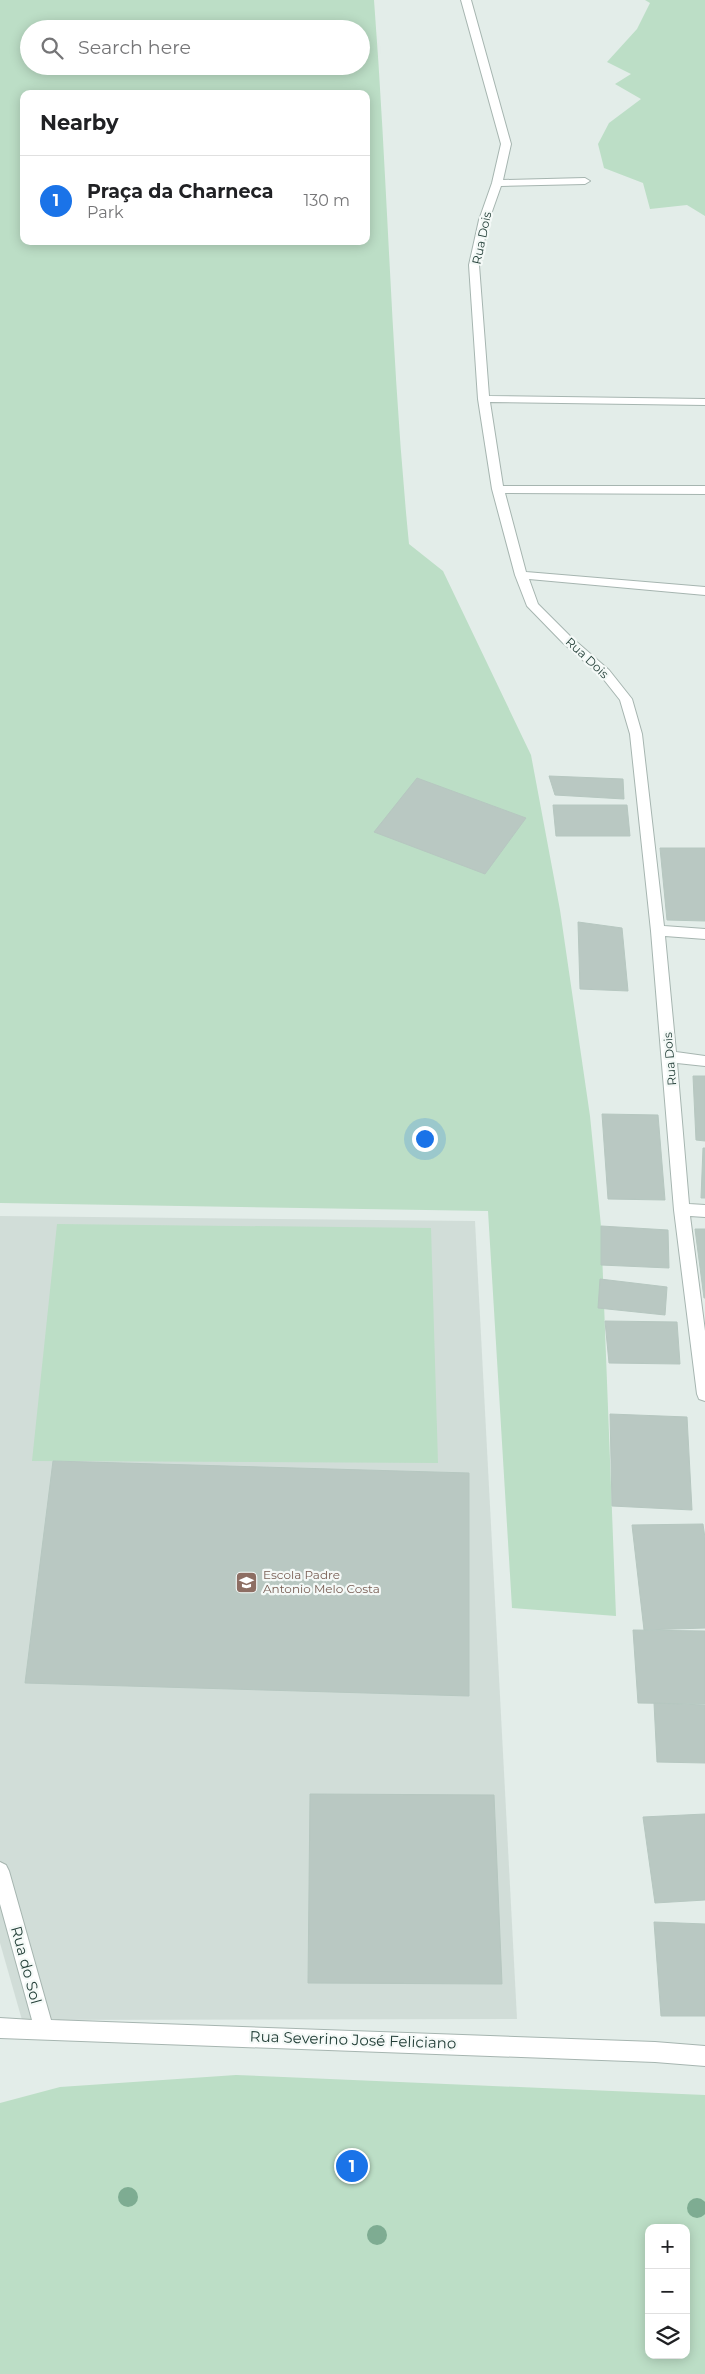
<!DOCTYPE html>
<meta charset="utf-8">
<style>
:root{--surface:#fff;--page:#f6f6f6;--text:#202124;--muted:#757577;--line:#e0e0e0;--accent:#1a73e8}
body{margin:0;font-family:Montserrat,sans-serif;background:var(--page);color:var(--text)}
.controls{position:absolute;right:15px;bottom:15px;display:grid;overflow:hidden;border-radius:10px;box-shadow:0 2px 12px #0003}
.controls button{width:45px;height:45px;display:grid;place-items:center;padding:0;border:0;border-bottom:1px solid var(--line);background:var(--surface);color:var(--text);font:25px sans-serif}
.you{position:absolute;left:424px;top:1138px;width:18px;height:18px;margin:-12px;border:4px solid #fff;border-radius:50%;background:#1a73e8;box-shadow:0 0 0 8px #1a73e833}
.badge{display:grid;place-items:center;width:32px;height:32px;border-radius:50%;background:var(--accent);color:#fff;font-size:16px;font-weight:700}
.pin{position:absolute;translate:-50% -50%;border:2px solid #fff;box-shadow:0 1px 5px #0006}
.list{margin:0;padding:0;list-style:none}
h2{display:flex;justify-content:space-between;align-items:center;height:65px;margin:0;padding:0 20px;font-size:21px}
h2 small{font-size:16px;font-weight:400;color:var(--muted)}
.list li{display:grid;grid-template-columns:32px 1fr auto;gap:15px;align-items:center;box-sizing:border-box;height:90px;padding:0 20px;border-top:1px solid var(--line)}
.list b{display:block;font-size:19px;white-space:nowrap}
.list p{margin:0;font-size:16px;white-space:nowrap;color:var(--muted)}
.list em{font-size:16px;font-style:normal;color:var(--muted)}
.icon{flex:none;width:28px;height:28px;fill:none;stroke:currentColor;stroke-width:2;stroke-linecap:round;stroke-linejoin:round}
.map{position:relative;flex:none;width:705px;height:2374px;overflow:hidden}
.search{position:absolute;background:var(--surface);box-shadow:0 2px 12px #0003;left:20px;top:20px;width:350px;height:55px;display:flex;align-items:center;gap:12px;box-sizing:border-box;padding:0 18px;border-radius:28px;color:var(--muted);font-size:19px}
.panel{position:absolute;background:var(--surface);box-shadow:0 2px 12px #0003;left:20px;top:90px;width:350px;height:155px;border-radius:10px}
.map>svg:first-child{display:block}
.built{fill:#d1ddd8}
.green{fill:#bcdec6;fill-rule:evenodd}
.building{fill:#b9c8c2;stroke:#b6c7c0}
.lines{fill:none;stroke-linecap:round;stroke-linejoin:round}
.street-casing{stroke:#a6b5b0;stroke-width:2}
.street{fill:#fff;fill-rule:evenodd}
.tree{fill:#7eac92}
.labels{text-anchor:middle;stroke-width:4.5;stroke-linejoin:round;paint-order:stroke}
.street-label{font-size:12px;fill:#233f38;stroke:#f4f9f7}
.education-label{font-size:12px;fill:#785e54;stroke:#f4f9f7;text-anchor:start}
.near-street-label{font-size:15px;fill:#233f38;stroke:#f4f9f7}
</style>
<div class="map">
<svg width="705" height="2374" viewBox="0 0 705 2374">
<rect width="100%" height="100%" fill="#e3ede9"/>
<path class="built" d="M0,1216L475,1221L517,2019L22,2020L0,1943Z"/>
<path class="green" d="M0,0H374C388,181 391,363 409,544L443,571L531,755L560,910L590,1116L601,1226L616,1616L512,1608L488,1211L0,1203ZM29,29H361V66H29ZM24,94H366V241H24Z
M645,0H705V216L687,205L650,209L643,183L604,168L598,144L609,123L641,99L615,84L631,74L607,62L637,29L650,3Z
M57,1224L431,1228L438,1463L32,1461Z
M236,2075L705,2095V2374H0V2103L60,2087ZM649,2228H686V2355H649Z"/>
<path class="building" d="M549,776L623,779L624,799L555,795Z
M417,778L526,818L485,874L374,832Z
M553,805H627L630,836H556Z
M660,848H705V921L667,920Z
M578,922L622,928L628,991L580,989Z
M693,1076H705V1141L696,1140Z
M602,1114L658,1115L665,1200L608,1199Z
M703,1148H705V1198H701Z
M601,1226L668,1230L669,1268L601,1265Z
M695,1229H705V1298H704Z
M600,1279L667,1287L665,1315L598,1308Z
M605,1321L677,1322L680,1364L609,1363Z
M610,1414L687,1417L692,1510L612,1506Z
M53,1461L469,1473V1696L25,1683Z
M703,1524L705,1538V1628L644,1630L632,1525Z
M633,1630L705,1631V1704L638,1703Z
M654,1703L705,1705V1763L657,1762Z
M310,1794L494,1795L502,1984L308,1983Z
M705,1814V1900L655,1903L643,1817Z
M654,1922L705,1924V2016H661Z"/>
<g class="lines">
<defs>
<path id="street" d="M461,0H471L511,144L503,180L585,178L590,181L585,184L501,186L489,220L479,265L489,396L705,399V405L490,402L503,486H705V494L505,493L526,572L705,587V595L529,579L538,604L571,637L609,670L632,699L642,734L664,926L705,929V939L665,936L676,1052L705,1056V1066L677,1063L689,1204L705,1205V1217L690,1216L705,1331V1401L699,1399L697,1394L674,1210L651,931L630,734L620,700L601,676L563,643L527,606L515,575L492,489L478,399L469,265L479,220L492,183L501,144Z
M0,1862L6,1865L9,1871L51,2020L655,2042L705,2046V2066L655,2062L0,2038V2018L32,2020L0,1904Z"/>
</defs>
<use href="#street" class="street-casing"/>
<use href="#street" class="street"/>
</g>
<g class="tree">
<circle cx="128" cy="2197" r="10"/>
<circle cx="697" cy="2208" r="10"/>
<circle cx="377" cy="2235" r="10"/>
</g>
<defs>
<symbol id="school-square" viewBox="-11 -11 22 22"><rect x="-9" y="-9" width="18" height="18" rx="4" fill="#8d6e63" stroke="#f4f9f7"/><path d="M0-5L7-2L0 1L-7-2ZM-4 1L0 2.5L4 1V4Q0 6-4 4Z" fill="#fff"/></symbol>
</defs>
<g fill-rule="evenodd">
<use href="#school-square" x="234" y="1570" width="25" height="25"/>
</g>
<g class="labels">
<g class="street-label">
<text transform="translate(482 238) rotate(-78)" y="4">Rua Dois</text>
<text transform="translate(587 658) rotate(43)" y="4">Rua Dois</text>
<text transform="translate(670 1059) rotate(-95)" y="4">Rua Dois</text>
</g>
<g class="education-label">
<text x="263" y="1579">Escola Padre<tspan x="263" dy="14">Antonio Melo Costa</tspan></text>
</g>
<g class="near-street-label">
<text transform="translate(26 1965) rotate(75)" y="5">Rua do Sol</text>
<text transform="translate(353 2040) rotate(2)" y="5">Rua Severino José Feliciano</text>
</g>
</g>
</svg>
<div class="controls">
<button>+</button>
<button>−</button>
<button><svg class="icon" aria-label="layers" viewBox="0 0 24 24"><path d="M12 4l9 5-9 5-9-5zM3 14l9 5 9-5"/></svg></button>
</div>
<div class="you"></div>
<div class="pin badge" style="left:352px;top:2166px">1</div>
<div class="search"><svg class="icon" aria-label="search" viewBox="0 0 24 24"><circle cx="10" cy="10" r="6"/><path d="M15 15l6 6"/></svg>Search here</div>
<section class="panel">
<h2>Nearby<small></small></h2>
<ul class="list">
<li><span class="badge">1</span><div><b>Praça da Charneca</b><p>Park</p></div><em>130 m</em></li>
</ul>
</section>
</div>
